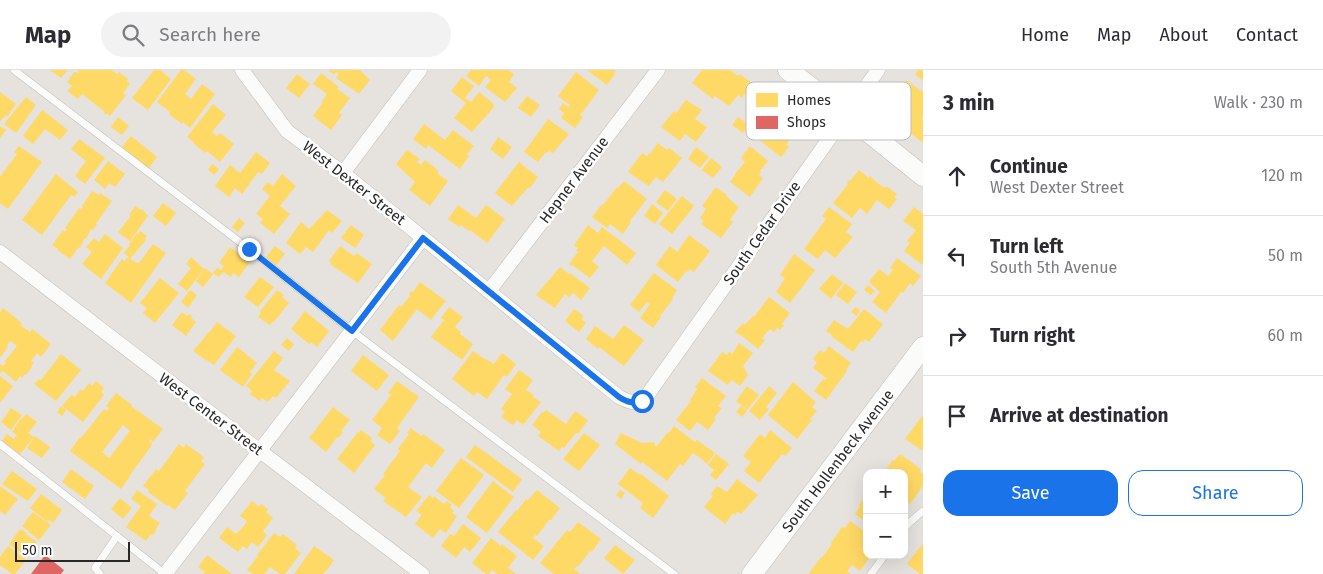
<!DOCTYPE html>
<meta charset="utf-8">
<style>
:root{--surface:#fff;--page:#f2f2f3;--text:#2b2b33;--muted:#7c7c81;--line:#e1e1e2;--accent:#1a73e8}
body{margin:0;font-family:"Fira Sans",sans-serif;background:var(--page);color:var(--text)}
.controls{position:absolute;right:15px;bottom:15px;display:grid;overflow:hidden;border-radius:10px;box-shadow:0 5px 20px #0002}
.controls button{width:45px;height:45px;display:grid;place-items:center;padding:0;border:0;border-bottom:1px solid var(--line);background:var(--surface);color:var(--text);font:25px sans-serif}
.scale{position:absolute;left:15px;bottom:12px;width:115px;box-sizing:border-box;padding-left:5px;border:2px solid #282828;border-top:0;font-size:14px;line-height:18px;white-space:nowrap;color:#282828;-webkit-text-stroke:4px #fff;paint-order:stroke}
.stop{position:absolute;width:15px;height:15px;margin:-11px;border:4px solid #1a73e8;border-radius:50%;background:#fff}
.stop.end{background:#1a73e8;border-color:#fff;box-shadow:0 1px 5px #0008}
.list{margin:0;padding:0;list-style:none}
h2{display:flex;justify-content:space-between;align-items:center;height:65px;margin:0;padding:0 20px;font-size:21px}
h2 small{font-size:16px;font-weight:400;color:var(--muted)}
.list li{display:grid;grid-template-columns:32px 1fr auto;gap:15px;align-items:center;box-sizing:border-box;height:80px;padding:0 20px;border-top:1px solid var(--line)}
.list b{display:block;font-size:19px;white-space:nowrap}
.list p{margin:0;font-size:16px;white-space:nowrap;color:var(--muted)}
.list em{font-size:16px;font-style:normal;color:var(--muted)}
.actions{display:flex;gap:10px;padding:15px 20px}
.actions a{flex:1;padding:11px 0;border:1px solid var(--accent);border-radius:15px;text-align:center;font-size:18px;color:var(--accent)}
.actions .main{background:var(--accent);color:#fff}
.icon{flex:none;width:28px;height:28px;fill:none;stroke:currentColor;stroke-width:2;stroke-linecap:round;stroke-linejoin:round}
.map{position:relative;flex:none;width:923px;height:504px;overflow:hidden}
header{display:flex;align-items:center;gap:30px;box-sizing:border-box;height:70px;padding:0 25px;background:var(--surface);border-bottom:1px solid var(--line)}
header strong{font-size:24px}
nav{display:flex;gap:28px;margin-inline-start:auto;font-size:18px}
.search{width:350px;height:45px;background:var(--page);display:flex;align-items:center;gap:12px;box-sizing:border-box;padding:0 18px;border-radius:28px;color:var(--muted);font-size:19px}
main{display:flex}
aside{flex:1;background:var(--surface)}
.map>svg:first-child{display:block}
.homes{fill:#ffd966;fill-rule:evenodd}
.shops{fill:#e06666}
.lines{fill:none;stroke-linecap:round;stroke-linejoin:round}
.lane-casing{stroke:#c0bfbf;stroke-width:8}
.street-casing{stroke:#c0bfbf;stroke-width:15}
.secondary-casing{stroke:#c0bfbf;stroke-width:21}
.lane{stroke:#fbfbfa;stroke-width:7}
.street{stroke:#fbfbfa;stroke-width:14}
.secondary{stroke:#fbfbfa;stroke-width:20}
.route{stroke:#1a73e8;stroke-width:6}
.labels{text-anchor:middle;stroke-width:5;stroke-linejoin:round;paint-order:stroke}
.street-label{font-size:15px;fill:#282828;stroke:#fff}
.key{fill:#fff;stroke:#bebebe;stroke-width:1}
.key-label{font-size:14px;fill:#282828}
</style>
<header>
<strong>Map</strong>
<div class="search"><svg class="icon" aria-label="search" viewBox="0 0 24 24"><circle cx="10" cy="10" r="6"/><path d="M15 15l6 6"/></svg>Search here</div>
<nav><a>Home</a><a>Map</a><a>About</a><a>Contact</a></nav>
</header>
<main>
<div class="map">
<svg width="923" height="504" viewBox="0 0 923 504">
<rect width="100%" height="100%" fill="#e6e2de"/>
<path class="homes" d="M50,0H68L61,8Z
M77,0H111L117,4L119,2L128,9L127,11L130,14L123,23L126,25L110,46L107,43L106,45L104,43L105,42L82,24L78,29L67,21L72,16L67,12L74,2L79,3V2Z
M154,0H160L171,9L148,40L132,28Z
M181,0H184L196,9L185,24L191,29L202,14L215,24L190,58L183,52L182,54L169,44L170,42L157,32Z
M328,0H360L370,10L359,24L336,8L339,4L336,2L334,5Z
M471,0H508L514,4L509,12L517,18L505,32L485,17L491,10L486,6L479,16L466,6Z
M587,0H616L614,3L615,4L607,15Z
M702,0H730L738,6L740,4L752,13L742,28L738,25L729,36L715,26L713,29L692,13Z
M918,0H923V11L915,4Z
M576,2L599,20L582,43H581L580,45L583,47L575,58L561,48L564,43L559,39L563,33L568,37L570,35L558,26Z
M321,3L339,17L337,19L350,28L339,43L342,45L331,60L313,46L323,32L322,31L327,24L313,14Z
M297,4L310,14L299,28L286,18Z
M462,7L474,16L465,28L471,32L479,22L494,34L493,36L494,37L472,62L454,48L466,33L451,21Z
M906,10L923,22V46L921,49L923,50V73L886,44L902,22L899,20Z
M0,22L16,34L8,46L6,45L0,52Z
M767,25L780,35L778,37L799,54L792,64L793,65L786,75L789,77L781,87L758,69L765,60L763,52L766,46L756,39Z
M527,26L540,35L531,47L518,38Z
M26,27L36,35L16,63L4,54Z
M686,30L702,40L695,49L707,57L696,72L685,64L680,71L661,57L674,41L676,43Z
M213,34L226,45L212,62L217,66L220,63L234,74L220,92L207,81L205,83L193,73L194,72L187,67Z
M42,40L68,60L60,70L45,59L33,74L23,66Z
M118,47L129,56L122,65L111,57Z
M738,47L749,55L743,63L732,55Z
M548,49L569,64L553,83L549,81L547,83L546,82L538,92L524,82Z
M424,54L445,70L453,60L474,76L467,84L469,86L460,99L428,75L426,79L413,69Z
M0,56L6,60L0,68Z
M131,66L157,87L149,98L122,77Z
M498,67L512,77L503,89L490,79Z
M79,69L105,88L85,114L75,106L86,91L71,79Z
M658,73L667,80L669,78L682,88L663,112L656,107L649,116L628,102L642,83L647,86L649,83L650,84Z
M19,76L42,92L8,139L0,133V107L17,84L14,82Z
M750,76L768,91L760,101L761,102L759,105L763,108L750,127L730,112L735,105V104L745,92L741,88Z
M696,77L709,87L700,98L688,89Z
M407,80L420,89L417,92L421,95L425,90L439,101L437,103L448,111L430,136L409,120L415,112L396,94Z
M256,82L270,93L262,104L258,102L242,124L235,118L229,127L215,116L230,95L240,103Z
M711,88L722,97L713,108L702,100Z
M108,91L125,104L115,117L109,113L105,119L94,110Z
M519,92L538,107L530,118L528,117L523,124H522L512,136L495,123Z
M212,94L219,99L214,105L208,100Z
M859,100L869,108L870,106L876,112L885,118L886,116L897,124L894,127L897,129L889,139L877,130L867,144L860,138L852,148L833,133L848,114L847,113L849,110L850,111Z
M56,104L78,122L74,127L71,125L42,165L22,150Z
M282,104L296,116L280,136L290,144L274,164L260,153L263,149L256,144L270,126L262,119L268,112L273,116Z
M624,111L647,129L630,151L631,152L623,164L610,154L607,158L592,147L602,134L603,135L617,117L618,118Z
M715,118H717L727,125L726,126L730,129V130L739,137L730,150L733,152L721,168L701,154L704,151L700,148L706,139L702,136Z
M665,120L677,129L668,141L656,132Z
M92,121L99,125L100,123L112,131L96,154H97L93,160L91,159L86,169L85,168L80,178L79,177L70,189L57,180L58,179L52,175L63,160L65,162L67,159L65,158L79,138L81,139L83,137L82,136Z
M682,126L694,136L672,164L659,154Z
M163,133L176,143L166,156L153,146Z
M652,134L663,143L655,154L644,146Z
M458,135L476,148L486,135L505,149L487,173L470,160L469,161L461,155L459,157L448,149Z
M135,136L141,140L142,139L148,146L130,171L118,162L131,146L129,145Z
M829,137L852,154L846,162L853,167L835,188L825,180L818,189L804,179L826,149L822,146Z
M914,137L923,144V195L904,181L910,173L907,171L916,160L903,151Z
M327,140L342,151L332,163L329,160L313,182L306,177L300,184L286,173L301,152L309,159Z
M239,148L245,153L238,162L232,157Z
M351,155L364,165L355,178L341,168Z
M588,155L598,163L602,157L636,183L627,195L604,176L592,191L599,197L590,208L572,195V196L569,194L578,182L576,181L578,178L574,175Z
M140,161L147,166L145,169L146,170L130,189L137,193L138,192L139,193L153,174L166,183L131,233L105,213L122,189L124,191L129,187L124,183L130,175L129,174L137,163L138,164Z
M105,164L123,178L101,209L82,194L92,182L86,177L94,168L99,172Z
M689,165L710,181L694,202L690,199L688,202L686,201L678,212L656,195L670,176L677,182Z
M275,176L285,184L276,195L266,187Z
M340,176L354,186L357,183L372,194L358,213L330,194L331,192L329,191Z
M230,177L250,192L239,207L233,203L231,207L223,202L219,207L213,203L217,198L221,200L224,196L219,193Z
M794,184L815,200L790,233L776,222L785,208L780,205Z
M191,187L204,199L187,221L178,214L191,198L186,194Z
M897,188L921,206L913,216L910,213L903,223L901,222L886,243L872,232L880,222L869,212L879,199L888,206L893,200L890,198Z
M560,197L569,204L570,203L590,218L581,230L573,223L569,227L565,224L555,238L536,225Z
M205,198L213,204L203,217L196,211Z
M654,203L677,220L672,228L673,229L660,246L661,247L653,258L640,248L650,234L647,232L639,242L630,235Z
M832,204L843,213L831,229L819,219Z
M260,207L274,217L258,237L244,227Z
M160,208L179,223L155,253L143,243L147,238L140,233Z
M420,212L446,231L445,233H444L431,250L417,239L393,271L380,260L399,235L401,237L410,226L409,225L411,221L413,222Z
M845,213L857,222L848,234L836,225Z
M868,215L875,221L871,225L864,220Z
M190,220L197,225L188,238L181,232Z
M277,220L284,225L282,227L289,233L274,252L273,251L270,255L258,247L261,243L260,241Z
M769,227L790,243L782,254L784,255L780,260L777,258L774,262L770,259L762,268L765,270L758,279L741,265V266L735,262L743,253L745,255L753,246L754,247Z
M449,237L463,247L455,257L461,262L460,264L473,274L462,290L431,267L444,250L441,248Z
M855,237L860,240L857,246L851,242Z
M3,238L22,253L20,255L30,262L32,259L51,274L41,287L37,283L31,291L34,293L31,296L32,297L26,305L25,304L22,308L20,306L16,312L3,301L1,303L0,302V294L3,296L6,293L4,292L17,276L10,271L7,276L8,277L0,288V243Z
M574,239L584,246L581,249L586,253L579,262L565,251Z
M864,239L883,254L869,272L865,269L863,272L861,271L853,282L832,267L833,266L826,261L834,250L848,259Z
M305,241L329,261L317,277L311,272L309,274L291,259Z
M182,242L187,246L189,244L192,246L191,248L196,252L186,266L172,255Z
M217,252L236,266L214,295L207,290V291L193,281L205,267V266L208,262L209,263Z
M624,255L644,270L624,296L599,277L598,279L586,269L595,256L613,269Z
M287,268L294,274L289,281L281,275Z
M739,273L753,283L743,296L748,305L740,316L732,310L728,315L708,301L722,282L727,285L729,282L732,284Z
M829,276L851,293L846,300L847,301L826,330L814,321L823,309L825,310L826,308L813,298L817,292L813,289L820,280L824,283Z
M237,277L257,293L250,302L252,304L243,317L220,300Z
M274,281L283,288L274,300L290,311L276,328L273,326L268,332L262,328L260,331L250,324L252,321L246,316Z
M473,281L486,290V289L494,294L502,283L516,294L507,307L504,305L487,329L477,322L474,326L452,309Z
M61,284L81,300L56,331L34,314L39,309L41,310Z
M363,285L389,305L377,321L351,301Z
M519,300L533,310L526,320L534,325L533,327L541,332L523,355L517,350L513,355L501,347L505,342L501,339L512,324L505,319Z
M0,306L13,316L0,333Z
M702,308L726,326L718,336L722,338L714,348L716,349L708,360L697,352L690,361L676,350L691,331L690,330L697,319L695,317Z
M96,311L104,318L101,322L104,325L83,352L62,336L71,325L75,327L81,319L83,321L89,313L92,316Z
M397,311L419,327L397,358L400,361L390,374L377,365L382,358L372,350L391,325L388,323Z
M793,312L816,332L812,337L817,341L810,349L812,350L797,369L768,345Z
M747,316L759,325L747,340L736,331Z
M769,316L777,323L766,337L769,339L760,350L749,341Z
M116,323L132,335L131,336L163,359L153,372L150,369L149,371L152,373L151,375H152L130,405H131L121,419L70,381L80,367L81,368L104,339L107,341L109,338L106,336ZM123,355L130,361L109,388L102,382Z
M61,336L66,340L62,346L57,342Z
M741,336L747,341L742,347L736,342Z
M333,337L350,350L341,361L343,362L338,368L337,367L326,382L309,368Z
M11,338L22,345L11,360L1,352Z
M546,340L566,354L575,341L588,350L578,364L576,363L564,378L562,377L559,381L538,366L541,362L532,355L542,342L543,343Z
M26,344L37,352L28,363L34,367L20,384L2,371L7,364L14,369L17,365L12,362L21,348L22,349Z
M923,345V381L905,369Z
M674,356L695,372L697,370L715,383L707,394L702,389L693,383L683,396L680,394L667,411L642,392L641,394L615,374L621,363L642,373L654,372L655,376H657L668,362L669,363Z
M411,358L421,366L423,364L445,380L432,398L426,393L408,417L422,427L406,447L383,431L386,428L374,419L385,405L383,404L400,381L398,379L409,364L407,363Z
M361,360L372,368L370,371L375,375L354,403L337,389L358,362L359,363Z
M770,360L792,378L785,386L782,384L759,413L744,401L751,392L743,386L760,364L765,368Z
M584,363L600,375L579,401L563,389Z
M35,366L50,377L42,388L27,378Z
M179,374L184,378L186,374L204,387L201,391L205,394L185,421L188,423L175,440L168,435L167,436L148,422L149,420L143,416L156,399L159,401Z
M475,375L522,409L513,422L466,387Z
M716,384L729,394L716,410L710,405L714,400L708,395Z
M900,384L921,399L920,402L923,404V416L910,434L904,430V403H883L893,390L894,391Z
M461,388L484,405L459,438L436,421Z
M630,398L640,405L641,404L669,426L653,448L640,438L643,433L618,414Z
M71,399L94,416L85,429L62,412Z
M12,401L37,419L28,431L2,414Z
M737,409L758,425L741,444L737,442L735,445L733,443L725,454L704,437L713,426L711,424L716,417H719L727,422Z
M493,411L514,427L487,463L466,447Z
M0,416L18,429L5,445L0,441Z
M137,420L157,434L149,446L160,453L155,460L156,461L152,466L151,464L146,471L126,457L141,436L131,429Z
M537,420L560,438L551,450H549L537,466L535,465L533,468L544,476L533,490L498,462L516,440L517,441L526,429L528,430Z
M620,420L625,423L621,429L616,425Z
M41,424L62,440L53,453L49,450L48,452L30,438Z
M867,424V453L855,444L860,436L859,435Z
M429,425L433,428L434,426L444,434L447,431L452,435L450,437L454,441L452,443L457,446L446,463L440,459L433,468L415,454L421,446V444L416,441Z
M120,428L132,438L123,449L111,439Z
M252,431L259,437L261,434L268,439L266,442L273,448L263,461L267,465L258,477L252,472L247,479L243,476L238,482L219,468L227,457L236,464L244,456L247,451L240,446Z
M33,442L51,455L39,470L22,456Z
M850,451L867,463V485H871L860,501L852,495L847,501L851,504H810L809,503L821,487L822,488L832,474L831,473L842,457L845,458Z
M578,452L601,469L592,482L590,481L578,497L577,496L574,499L581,504H554L540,493L567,460L570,462Z
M463,454L481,468L470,482L464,477L456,488L441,476L450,464L454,466Z
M20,459L27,463L26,464L37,472L26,487L9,474Z
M274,463L280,467L283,464L297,475L295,478L301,483L285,504H280L270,497L265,504H253L247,500L258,486L257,485Z
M491,468L501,476L502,474L517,486L508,498L516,504H497L492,500L489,504H486L472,493Z
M923,473V504H920L907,494Z
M615,475L635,490L623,504L604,488Z
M8,476L26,490L15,504H12L0,495V487Z
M314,476L334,490L327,500L323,504H294Z
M207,485L232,504H203L205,502L198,497Z"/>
<path class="shops" d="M45,485L64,500L61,504H31Z"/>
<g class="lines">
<defs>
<path id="lane" d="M14,0L249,179L352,261L674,504
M0,374L165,504
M904,459L909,453L923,441
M100,504L95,498L117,466
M871,504L885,485"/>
<path id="street" d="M242,0L287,61L343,103L619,327C629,332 638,336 646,327L878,0
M343,103L420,0
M0,182L260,381L422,504
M489,221L658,0
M165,504L423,168"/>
<path id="secondary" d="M788,0L846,44L923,106
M752,504L923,277"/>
</defs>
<use href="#lane" class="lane-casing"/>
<use href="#street" class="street-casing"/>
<use href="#secondary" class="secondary-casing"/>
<use href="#lane" class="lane"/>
<use href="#street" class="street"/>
<use href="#secondary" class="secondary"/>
</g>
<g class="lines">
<path class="route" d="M249,179L352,261L423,168L619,327C627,332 633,334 642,331"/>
</g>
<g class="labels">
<g class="street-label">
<text transform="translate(574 110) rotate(-53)" y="5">Hepner Avenue</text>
<text transform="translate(354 113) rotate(38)" y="5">West Dexter Street</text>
<text transform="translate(762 163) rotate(-55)" y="5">South Cedar Drive</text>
<text transform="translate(211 344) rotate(37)" y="5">West Center Street</text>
<text transform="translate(838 391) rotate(-53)" y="5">South Hollenbeck Avenue</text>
</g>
</g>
<rect x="746" y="12" width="165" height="58" rx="8" class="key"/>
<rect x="756" y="23" width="22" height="14" fill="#ffd966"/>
<rect x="756" y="46" width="22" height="13" fill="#e06666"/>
<g class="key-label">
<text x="787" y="35">Homes</text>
<text x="787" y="57">Shops</text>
</g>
</svg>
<div class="controls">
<button>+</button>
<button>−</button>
</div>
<div class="scale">50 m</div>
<div class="stop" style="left:642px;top:331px"></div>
<div class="stop end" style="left:249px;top:179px"></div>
</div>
<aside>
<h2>3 min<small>Walk · 230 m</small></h2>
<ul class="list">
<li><svg class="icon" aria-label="ahead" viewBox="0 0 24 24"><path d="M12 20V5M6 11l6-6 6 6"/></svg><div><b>Continue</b><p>West Dexter Street</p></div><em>120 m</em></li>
<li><svg class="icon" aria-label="left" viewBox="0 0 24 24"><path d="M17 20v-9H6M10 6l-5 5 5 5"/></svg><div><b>Turn left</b><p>South 5th Avenue</p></div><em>50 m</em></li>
<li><svg class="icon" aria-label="right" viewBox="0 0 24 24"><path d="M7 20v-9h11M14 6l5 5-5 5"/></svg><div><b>Turn right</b></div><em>60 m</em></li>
<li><svg class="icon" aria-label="arrive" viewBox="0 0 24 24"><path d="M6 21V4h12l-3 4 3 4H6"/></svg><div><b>Arrive at destination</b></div></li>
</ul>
<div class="actions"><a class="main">Save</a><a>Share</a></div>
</aside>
</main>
